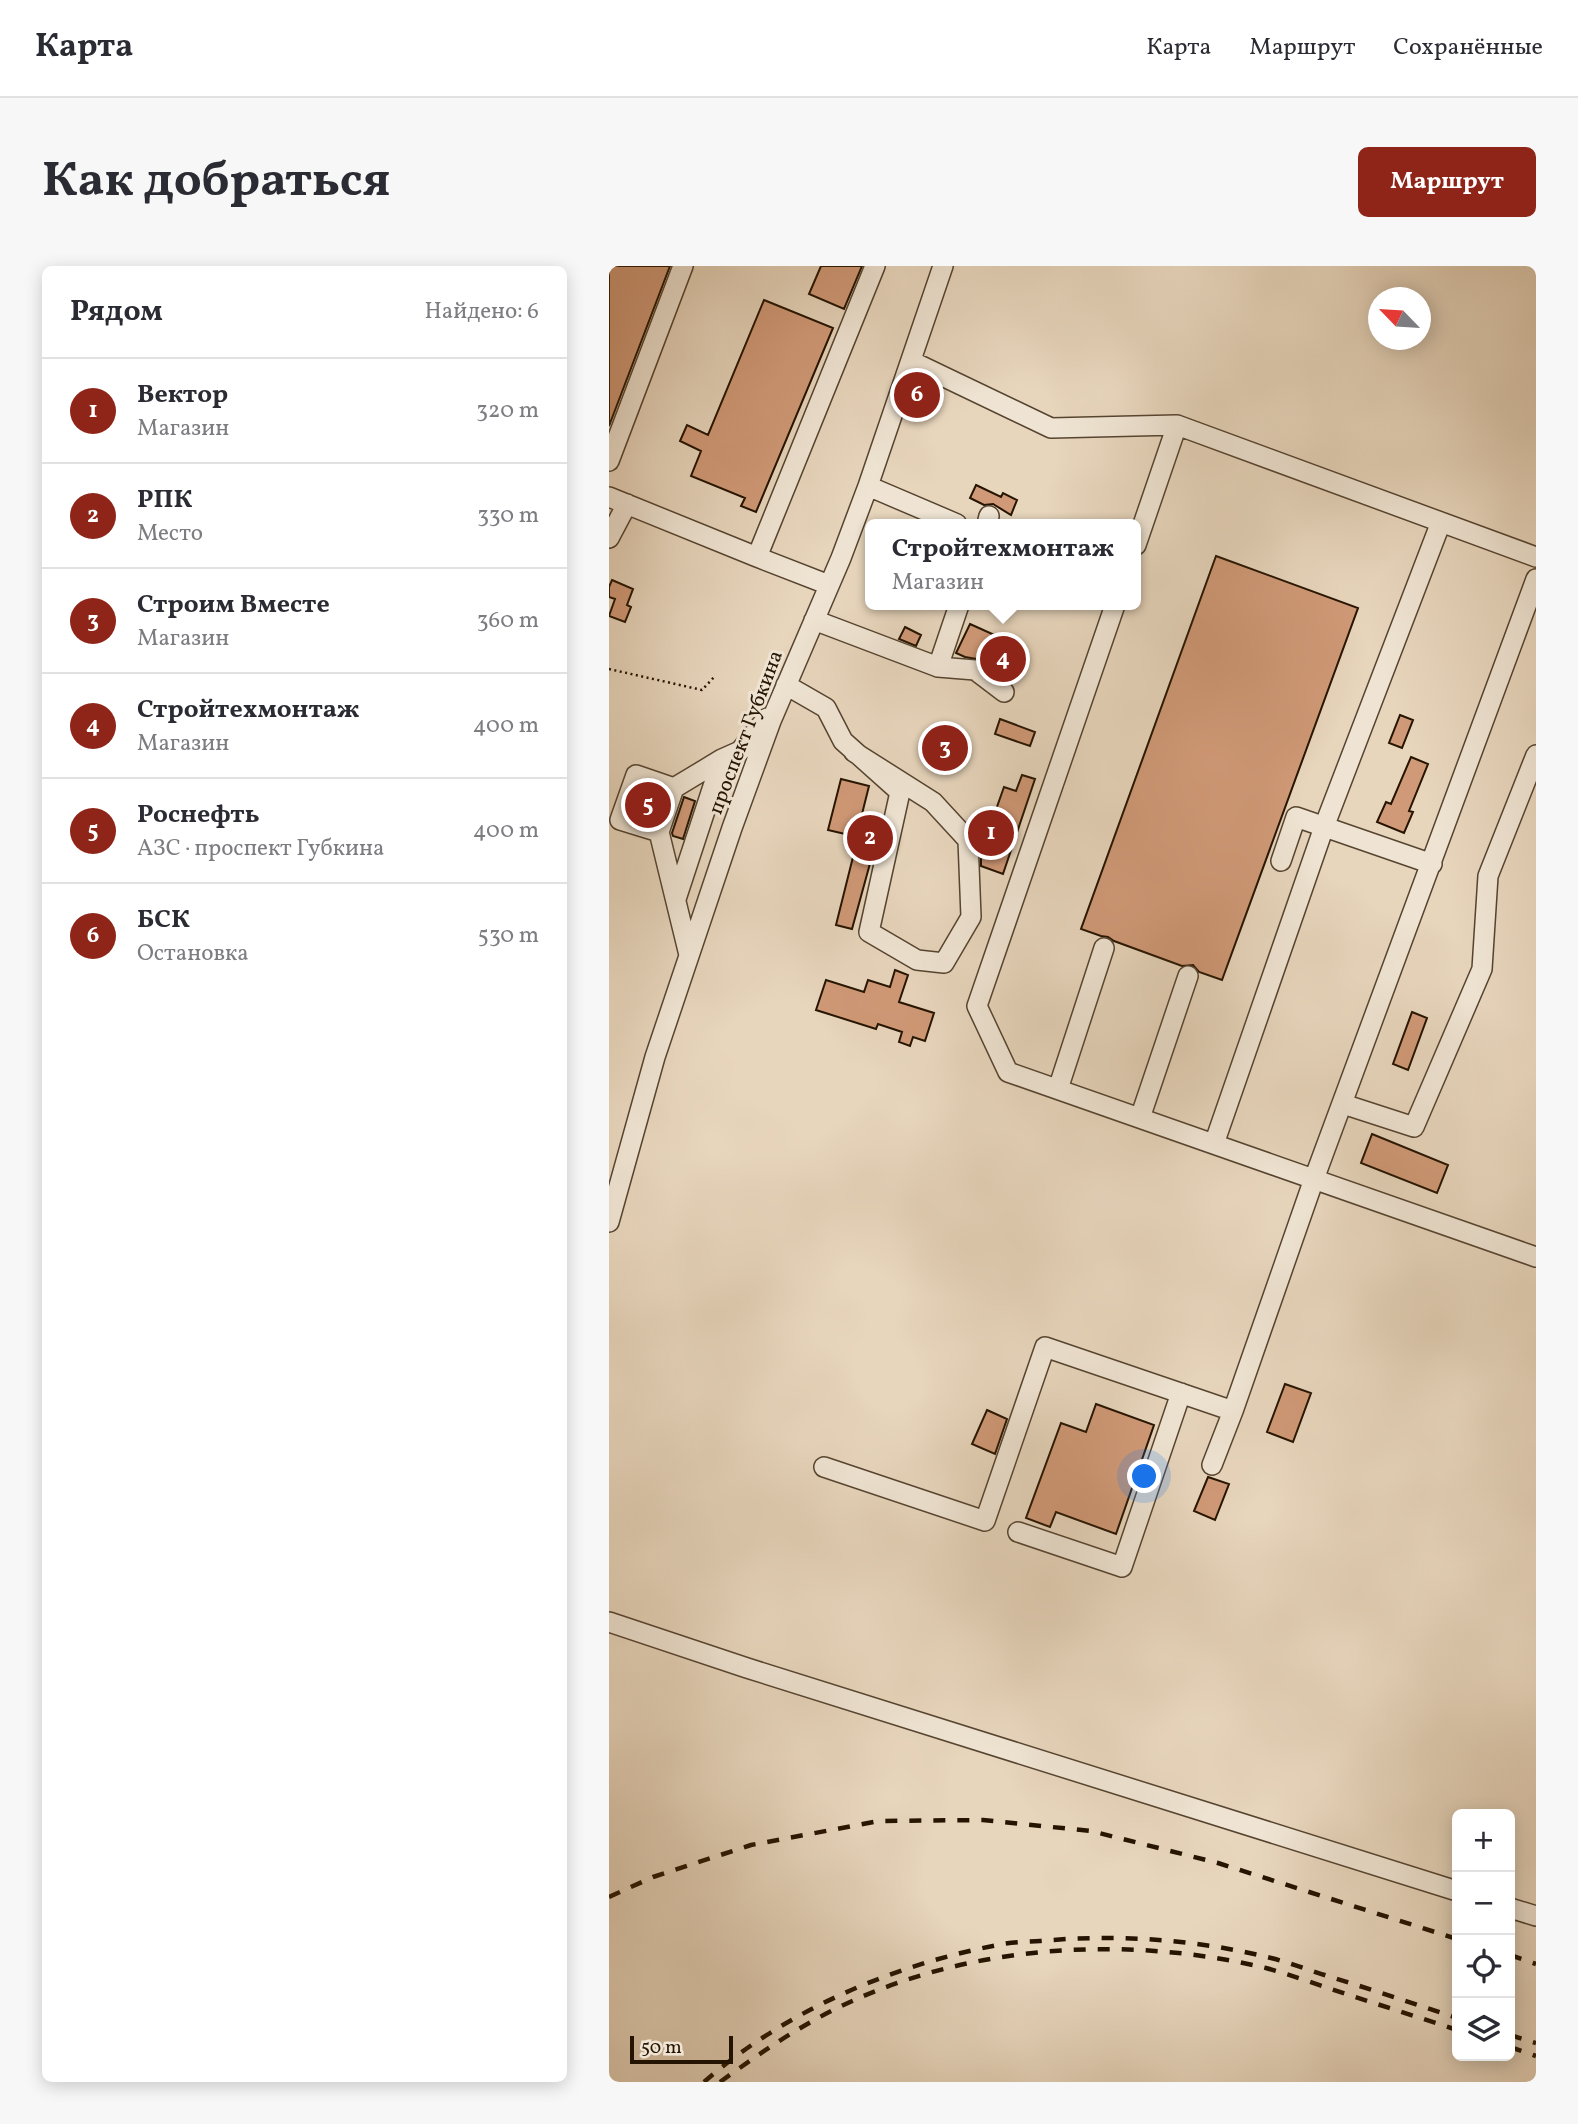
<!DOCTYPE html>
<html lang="ru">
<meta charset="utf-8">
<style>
:root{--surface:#fff;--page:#f7f7f7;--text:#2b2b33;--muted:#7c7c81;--line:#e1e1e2;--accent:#8f2418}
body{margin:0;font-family:Vollkorn,serif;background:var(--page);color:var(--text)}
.controls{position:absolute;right:21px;bottom:21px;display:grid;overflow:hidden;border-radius:10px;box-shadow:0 4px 18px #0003}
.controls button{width:63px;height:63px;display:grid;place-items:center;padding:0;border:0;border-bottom:2px solid var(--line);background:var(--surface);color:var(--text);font:35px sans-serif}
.compass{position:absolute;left:759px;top:21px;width:63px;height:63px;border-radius:50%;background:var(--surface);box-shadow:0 4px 18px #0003;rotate:295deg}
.scale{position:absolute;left:21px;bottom:18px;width:103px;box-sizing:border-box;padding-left:7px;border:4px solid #251401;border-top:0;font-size:19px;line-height:24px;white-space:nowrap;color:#251401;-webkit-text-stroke:5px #efe4d3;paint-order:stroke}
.you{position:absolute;left:536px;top:1211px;width:24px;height:24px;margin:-18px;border:5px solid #fff;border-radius:50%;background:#1a73e8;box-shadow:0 0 0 10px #1a73e833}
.badge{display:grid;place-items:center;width:46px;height:46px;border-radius:50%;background:var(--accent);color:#fff;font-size:23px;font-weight:700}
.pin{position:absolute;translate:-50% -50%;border:4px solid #fff;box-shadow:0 2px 7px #0006}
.popup{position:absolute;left:256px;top:253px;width:276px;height:91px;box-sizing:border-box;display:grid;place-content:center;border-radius:10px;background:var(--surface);filter:drop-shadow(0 2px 5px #0005);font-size:23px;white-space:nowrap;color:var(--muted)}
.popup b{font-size:26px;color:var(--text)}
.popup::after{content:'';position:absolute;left:50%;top:100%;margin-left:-14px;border:14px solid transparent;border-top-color:var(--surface)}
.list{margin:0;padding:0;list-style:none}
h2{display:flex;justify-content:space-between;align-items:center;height:91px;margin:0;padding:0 28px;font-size:30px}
h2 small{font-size:23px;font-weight:400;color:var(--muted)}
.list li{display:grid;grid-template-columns:46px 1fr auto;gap:21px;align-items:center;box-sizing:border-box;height:105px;padding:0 28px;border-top:2px solid var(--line)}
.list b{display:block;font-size:26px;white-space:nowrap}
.list p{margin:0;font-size:23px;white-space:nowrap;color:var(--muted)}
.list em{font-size:23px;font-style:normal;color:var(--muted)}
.icon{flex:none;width:38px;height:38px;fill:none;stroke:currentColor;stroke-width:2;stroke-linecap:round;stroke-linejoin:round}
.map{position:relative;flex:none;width:927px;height:1816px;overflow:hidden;border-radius:10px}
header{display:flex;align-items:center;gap:42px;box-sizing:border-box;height:98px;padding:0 35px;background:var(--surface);border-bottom:2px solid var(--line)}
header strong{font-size:33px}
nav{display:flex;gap:38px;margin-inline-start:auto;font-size:24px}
.intro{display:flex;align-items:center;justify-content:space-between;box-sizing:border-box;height:168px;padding:0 42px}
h1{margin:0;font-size:49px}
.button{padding:18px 32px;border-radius:10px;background:var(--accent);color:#fff;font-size:24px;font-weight:700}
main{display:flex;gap:42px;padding:0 42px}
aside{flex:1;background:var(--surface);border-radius:10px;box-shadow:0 4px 18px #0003}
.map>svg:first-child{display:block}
.building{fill:#d09977;stroke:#251401;stroke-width:2}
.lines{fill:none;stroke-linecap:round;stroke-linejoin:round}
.minor-casing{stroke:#564430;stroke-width:22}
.path{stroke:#251401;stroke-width:2.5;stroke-dasharray:2 3.5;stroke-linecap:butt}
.minor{stroke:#efe4d3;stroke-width:19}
.rail{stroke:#251401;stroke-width:4.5;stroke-dasharray:12 12;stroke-linecap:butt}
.labels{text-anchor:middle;stroke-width:6;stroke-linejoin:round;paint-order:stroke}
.street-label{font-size:21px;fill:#251401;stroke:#efe4d3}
</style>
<header>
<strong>Карта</strong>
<nav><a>Карта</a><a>Маршрут</a><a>Сохранённые</a></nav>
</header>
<div class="intro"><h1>Как добраться</h1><a class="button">Маршрут</a></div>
<main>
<aside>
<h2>Рядом<small>Найдено: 6</small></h2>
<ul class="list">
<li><span class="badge">1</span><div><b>Вектор</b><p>Магазин</p></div><em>320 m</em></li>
<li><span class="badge">2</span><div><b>РПК</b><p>Место</p></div><em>330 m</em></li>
<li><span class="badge">3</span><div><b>Строим Вместе</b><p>Магазин</p></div><em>360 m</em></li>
<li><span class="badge">4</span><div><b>Стройтехмонтаж</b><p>Магазин</p></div><em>400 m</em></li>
<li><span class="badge">5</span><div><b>Роснефть</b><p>АЗС · проспект Губкина</p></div><em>400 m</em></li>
<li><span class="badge">6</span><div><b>БСК</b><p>Остановка</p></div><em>530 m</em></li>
</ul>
</aside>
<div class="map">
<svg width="927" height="1816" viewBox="0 0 927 1816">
<rect width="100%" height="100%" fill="#e7d5bc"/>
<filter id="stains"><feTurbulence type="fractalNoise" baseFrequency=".00286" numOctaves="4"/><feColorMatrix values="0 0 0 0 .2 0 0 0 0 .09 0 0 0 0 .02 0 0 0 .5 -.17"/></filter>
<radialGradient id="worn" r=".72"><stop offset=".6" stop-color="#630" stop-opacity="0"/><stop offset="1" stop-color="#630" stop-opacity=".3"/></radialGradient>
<path class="building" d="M0,0H61L0,160Z
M212,0H253L235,43L200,28Z
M155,34L224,62L147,246L132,240L136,232L82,210L92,185L71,175L78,159L99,169Z
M367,219L392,231L394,227L408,234L402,249L384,238L375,239L361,232Z
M607,290L749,342L613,714L590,706L584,699L573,700L505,675L499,671L492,670L472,663Z
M3,314L24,323L18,339L22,341L16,356L0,350L6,333L0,331V321Z
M361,358L390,371L389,374L412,385L400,411L389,406L373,394L356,391L347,387Z
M296,361L312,369L307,380L290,373Z
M791,449L804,454L793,482L780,477Z
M391,453L426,466L421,480L386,468Z
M802,491L819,498L800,545L804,546L795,567L768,556L777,536L782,538Z
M413,509L426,513L394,608L372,600V586L395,521L407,525Z
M232,513L260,520L251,556L271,561L243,663L227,659L249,571L219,564Z
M34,525L49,530L42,551L27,546Z
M75,531L86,535L74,573L64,570L63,567Z
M286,704L299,709L290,736L325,747L316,775L304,771L301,780L290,776L293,766L269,758L267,763L207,744L217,714L255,726L259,714L281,721Z
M803,746L818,752L799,804L784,798Z
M763,868L839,899L828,927L752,897Z
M676,1118L702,1127L684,1176L658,1166Z
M487,1138L545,1159L507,1268L447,1246L441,1261L417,1252L452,1157L477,1166Z
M378,1144L398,1153L386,1188L363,1178Z
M599,1211L620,1218L606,1254L585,1245Z"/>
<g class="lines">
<defs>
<path id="minor" d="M302,95L442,162L568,159L927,291
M0,195L74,0
M259,220L348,258
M0,231L148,291L266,0
M378,258L380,250
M0,272L18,238
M527,279L568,159
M148,291L220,319
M506,339L368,740L399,806L927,991
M205,354L329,401L366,404L395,426
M329,401L350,339
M177,419L217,442L234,475L291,526L260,666L308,694L335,697L362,651L359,574L324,536L245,486
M50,566L65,522
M672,595L687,551L823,598
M67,633L113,493
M80,689L50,566L11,554L27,509L65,522L113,493L131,485L158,452
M449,823L495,682
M734,838L805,861L873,703L879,610L927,489
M531,852L579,710
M605,878L715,561L832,256
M0,956L46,791L123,562L162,455L232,292L259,220L334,0
M603,1199L624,1145L705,913L927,313
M215,1201L376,1255L436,1081L624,1145
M409,1266L513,1301L572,1127
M0,1356L138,1402L848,1625
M901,1642L927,1650"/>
</defs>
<use href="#minor" class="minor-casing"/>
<path class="path" d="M0,403L93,424L106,410"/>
<use href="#minor" class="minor"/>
<path class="rail" d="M0,1631L44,1611L142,1579L270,1555L374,1554L482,1565L609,1597L848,1673
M901,1689L927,1698
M901,1769L927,1777
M901,1781L927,1790
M95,1816C176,1745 283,1699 389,1679C402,1676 417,1676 431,1675C508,1668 586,1673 662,1692C682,1697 702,1705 722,1711C764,1724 806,1738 848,1752
M111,1816C143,1793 174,1771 209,1752C343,1679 510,1667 657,1702C679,1708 701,1716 722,1723C764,1737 806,1750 848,1764"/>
</g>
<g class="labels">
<g class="street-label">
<text transform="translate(136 466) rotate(-69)" y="7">проспект Губкина</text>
</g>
</g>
<rect width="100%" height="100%" filter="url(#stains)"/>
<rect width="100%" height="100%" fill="url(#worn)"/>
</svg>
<div class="controls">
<button>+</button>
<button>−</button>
<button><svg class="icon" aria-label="locate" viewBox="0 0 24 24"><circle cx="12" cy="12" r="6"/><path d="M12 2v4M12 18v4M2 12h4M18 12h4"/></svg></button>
<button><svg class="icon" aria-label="layers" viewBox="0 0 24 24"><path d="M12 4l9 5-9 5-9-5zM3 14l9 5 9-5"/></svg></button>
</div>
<svg class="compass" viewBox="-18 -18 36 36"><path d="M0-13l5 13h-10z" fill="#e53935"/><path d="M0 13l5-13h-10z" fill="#7c7c81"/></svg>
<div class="scale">50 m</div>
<div class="you"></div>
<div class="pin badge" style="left:382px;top:567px">1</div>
<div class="pin badge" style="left:261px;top:572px">2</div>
<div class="pin badge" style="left:336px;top:482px">3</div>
<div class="pin badge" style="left:394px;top:393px">4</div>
<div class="popup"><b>Стройтехмонтаж</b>Магазин</div>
<div class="pin badge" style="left:39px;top:539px">5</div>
<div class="pin badge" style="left:308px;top:129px">6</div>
</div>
</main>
